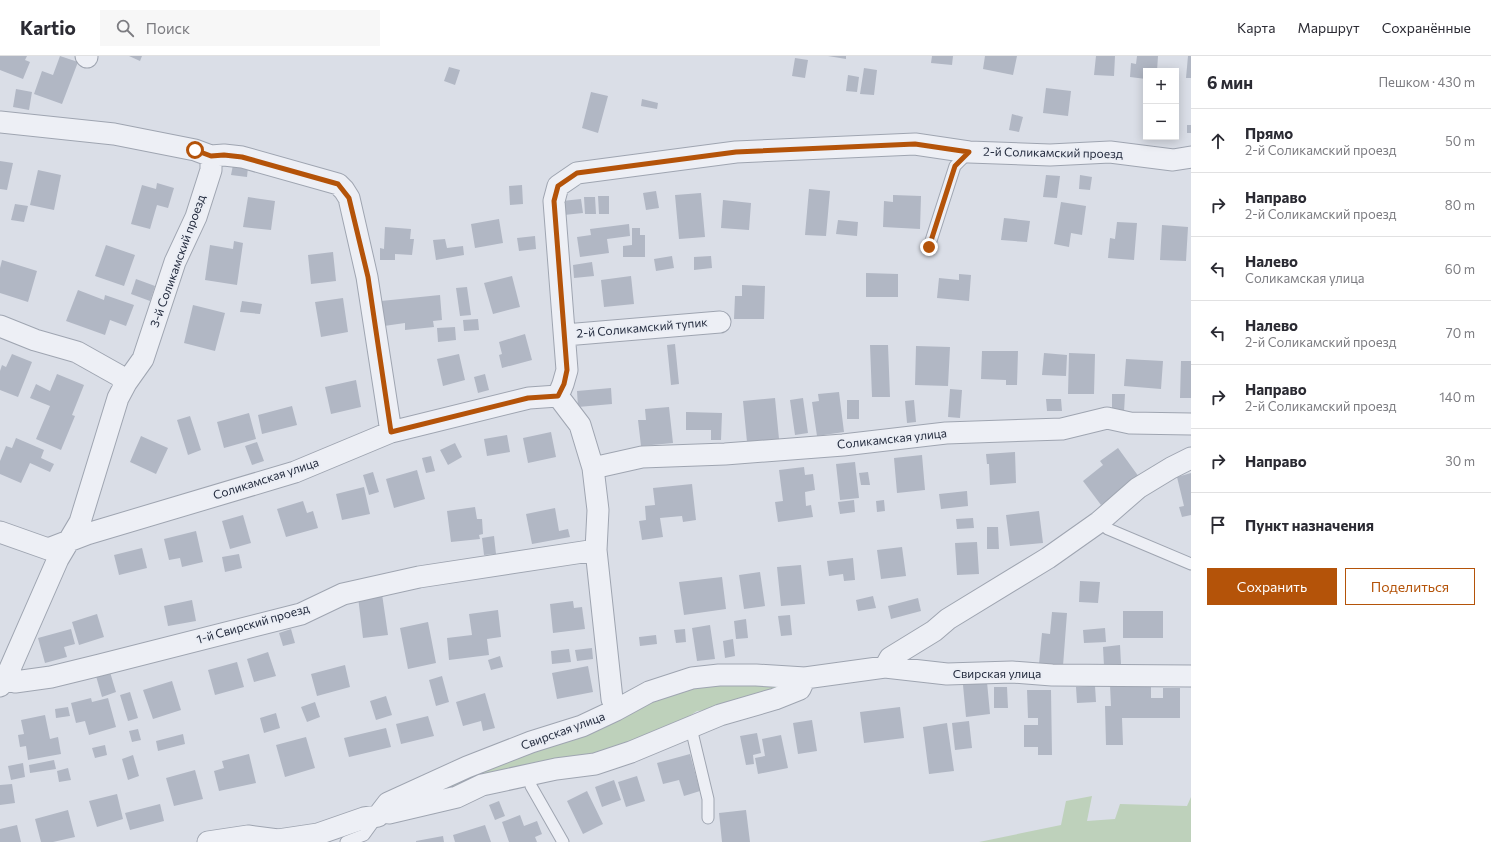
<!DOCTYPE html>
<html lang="ru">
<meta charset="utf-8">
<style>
:root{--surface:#fff;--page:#f7f7f7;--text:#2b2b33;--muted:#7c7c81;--line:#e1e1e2;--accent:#b45309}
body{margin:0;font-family:Commissioner,sans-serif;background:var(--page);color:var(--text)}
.controls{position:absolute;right:12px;top:12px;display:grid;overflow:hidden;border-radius:0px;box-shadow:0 2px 10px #0003}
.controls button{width:36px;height:36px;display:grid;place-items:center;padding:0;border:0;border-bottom:1px solid var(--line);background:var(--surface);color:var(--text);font:20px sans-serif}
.stop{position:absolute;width:12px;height:12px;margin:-9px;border:3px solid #b45309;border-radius:50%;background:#fff}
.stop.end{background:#b45309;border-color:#fff;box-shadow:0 1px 4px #0008}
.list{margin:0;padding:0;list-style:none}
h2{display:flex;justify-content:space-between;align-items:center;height:52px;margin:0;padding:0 16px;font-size:17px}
h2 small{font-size:13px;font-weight:400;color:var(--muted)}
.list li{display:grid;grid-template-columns:26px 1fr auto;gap:12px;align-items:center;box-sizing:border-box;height:64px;padding:0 16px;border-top:1px solid var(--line)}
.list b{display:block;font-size:15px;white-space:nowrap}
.list p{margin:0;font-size:13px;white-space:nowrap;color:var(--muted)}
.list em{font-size:13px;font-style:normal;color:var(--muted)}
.actions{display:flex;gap:8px;padding:12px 16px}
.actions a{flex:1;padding:9px 0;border:1px solid var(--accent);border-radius:0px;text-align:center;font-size:14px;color:var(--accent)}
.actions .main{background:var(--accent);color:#fff}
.icon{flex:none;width:22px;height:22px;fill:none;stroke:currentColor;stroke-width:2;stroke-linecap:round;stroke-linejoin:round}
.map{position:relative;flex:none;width:1191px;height:786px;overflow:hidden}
header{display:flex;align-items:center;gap:24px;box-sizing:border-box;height:56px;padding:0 20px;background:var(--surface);border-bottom:1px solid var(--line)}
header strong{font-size:19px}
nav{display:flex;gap:22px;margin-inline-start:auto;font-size:14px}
.search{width:280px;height:36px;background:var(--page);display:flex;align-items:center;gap:10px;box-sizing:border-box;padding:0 14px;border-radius:0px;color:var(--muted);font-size:15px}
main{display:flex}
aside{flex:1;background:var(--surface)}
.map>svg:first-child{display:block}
.green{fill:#bed1bb}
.building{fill:#b1b7c4}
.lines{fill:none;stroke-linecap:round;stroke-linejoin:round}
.service-casing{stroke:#9fa5b1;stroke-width:13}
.minor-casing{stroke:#9fa5b1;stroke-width:23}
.service{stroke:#edeff5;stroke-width:11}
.minor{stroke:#edeff5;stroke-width:21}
.route{stroke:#b45309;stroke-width:5}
.labels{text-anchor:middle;stroke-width:4;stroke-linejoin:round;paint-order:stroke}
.street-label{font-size:12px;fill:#232b3e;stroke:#eaedf4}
</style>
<header>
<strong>Kartio</strong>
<div class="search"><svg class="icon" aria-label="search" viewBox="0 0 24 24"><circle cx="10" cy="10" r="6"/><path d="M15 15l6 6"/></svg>Поиск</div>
<nav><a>Карта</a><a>Маршрут</a><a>Сохранённые</a></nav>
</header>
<main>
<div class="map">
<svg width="1191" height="786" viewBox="0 0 1191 786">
<rect width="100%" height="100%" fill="#dadee7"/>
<path class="green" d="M687,628H790L719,653L697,655L671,672L628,691L397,749Z
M1092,740L1087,765L1115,763L1120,748L1187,750L1191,741V786H979L1061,769L1066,745Z"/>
<path class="building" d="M0,0H27L25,4L30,6L23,23L0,14Z
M60,0L78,6L62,48L34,38L42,15L53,19Z
M129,0H142L140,5Z
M828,0H846V3Z
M932,0H953L952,9L931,7Z
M985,0H1017L1013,19L983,13Z
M1096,0H1115L1114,20L1094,19Z
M1137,0H1158L1157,15H1146V23L1130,21L1131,7L1136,8Z
M1188,0H1191V22H1186Z
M795,2L808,4L805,22L792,20Z
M449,11L460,14L455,29L444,25Z
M864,12L877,14L874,39L860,38Z
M848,19L859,21L857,36L846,35Z
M1046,32L1071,35L1068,60L1043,57Z
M16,33L32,36L29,54L13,51Z
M591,36L608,40L598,77L582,72Z
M642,43L658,47L657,53L641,50Z
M1012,58L1023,61L1019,76L1009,74Z
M1187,69H1191V77H1187Z
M0,105L13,107L7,134L0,133Z
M233,109L248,111L247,121L231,119Z
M38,114L61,119L54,154L30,149Z
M1046,119L1060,120L1057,142L1043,141Z
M1080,119L1092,121L1090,134L1079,133Z
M157,127L174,132L168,152L157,149L150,173L131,168L142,129L156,133Z
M522,129L523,148L510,149L509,130Z
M809,133L830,135L826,180L805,179Z
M656,135L659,152L646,154L643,137Z
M701,137L705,181L679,183L675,139Z
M893,139L921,140L920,173L883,171L884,145L893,146Z
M598,140H609V158H599Z
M248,141L275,145L271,174L243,171Z
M584,141H595L596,158H585Z
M581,143L583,157L564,159L562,145Z
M723,144L751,147L749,174L721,172Z
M1061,146L1086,150L1082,179L1071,177L1069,191L1054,188Z
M15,148L28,150L24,166L11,164Z
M1004,162L1030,165L1027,186L1001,184Z
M499,163L503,187L475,192L471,168Z
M838,164L858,166L857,180L836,178Z
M1117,166L1137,167L1134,204L1108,202L1110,182L1115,183Z
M629,168L630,180L607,183L609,197L580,201L577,181L591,179L590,173Z
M1162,169L1188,171L1186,205L1160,204Z
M385,171L411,173L410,183H414L412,199L395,198V204H380V192L384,193Z
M632,172H640V179H645V201H623V190L632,189Z
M535,180L536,193L519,195L517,182Z
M445,183L447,192L463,190L464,199L436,204L433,184Z
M234,185L243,187L237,229L205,224L210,189L233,193Z
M106,189L135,199L124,230L95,220Z
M333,196L336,225L311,228L308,199Z
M672,200L674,212L656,215L654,203Z
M711,200L712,212L694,214V201Z
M2,204L37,215L28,246L0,237V212Z
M592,206L594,220L574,222L573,209Z
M866,217L898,218V241H866Z
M959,218L971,219L969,245L937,242L939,222L959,224Z
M512,220L520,251L493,258L484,227Z
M631,220L634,248L604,251L601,224Z
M136,223L155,230L150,245L131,238Z
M742,229L765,230L764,263H734L735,240H742Z
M467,231L471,259L460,260L456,232Z
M78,234L104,244L105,239L134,249L126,270L110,264L105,279L66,265Z
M440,239L442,264L433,265L434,271L405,274V267L384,270L381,245Z
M343,242L348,276L321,281L315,246Z
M242,245L262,248L260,258L240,256Z
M193,249L225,257L215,295L184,287Z
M478,263L479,274L464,275L463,264Z
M455,271L456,284L438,286L437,272Z
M525,278L532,304L502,312L499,299L502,298L499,286Z
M675,288L679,328L671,329L667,289Z
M870,289H888L890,341H872Z
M916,290L950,291L948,330L915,329Z
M982,295H1018L1017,329H1006V324L981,323Z
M1044,297L1067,299L1066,320L1042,319Z
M1069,297L1095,298L1094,338H1068Z
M12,298L32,306L18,341L0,334V315L2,309L6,311Z
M459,298L465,324L443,330L437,303Z
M1126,303L1163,305L1161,333L1124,330Z
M1181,305H1191V342H1180Z
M57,318L84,329L72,359L75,360L61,394L36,383L50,350L30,342L36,328L50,335Z
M485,318L489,334L478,337L474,321Z
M356,324L361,351L331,358L325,331Z
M611,332L612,348L578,351L577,335Z
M950,333L962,334L960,362L948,361Z
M839,336L844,376L817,380L812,346L819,345L818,338Z
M1112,338H1125L1124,356H1112Z
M775,342L779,383L747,386L743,345Z
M803,342L808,377L795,379L790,344Z
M1046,343H1061L1062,355H1047Z
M847,344H859V363H847Z
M914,344L916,366L907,367L905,345Z
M292,350L297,369L262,378L258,359Z
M669,351L673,387L641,390L638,364H646L645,353Z
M686,356L722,357L721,384H711V374H686Z
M249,357L256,383L224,392L217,366Z
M190,360L201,394L188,399L177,364Z
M551,376L556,401L528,407L523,382Z
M507,379L510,396L487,400L484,383Z
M141,380L168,392L156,418L130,406Z
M16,382L44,394L41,402L54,408L50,416L30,407L21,427L0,418V405L6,390L12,392Z
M257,386L264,405L252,409L245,390Z
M455,387L462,401L448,409L440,394Z
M1118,392L1139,421L1101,449L1083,425L1103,409L1100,405Z
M1015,396L1016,427L990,429L989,408H987L986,398Z
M922,399L925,434L897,437L894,402Z
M431,400L435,415L426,417L422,402Z
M855,406L859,442L840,444L836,408Z
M804,411L805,419L813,418L815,434L805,436L806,450L811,449L813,461L778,466L775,446L783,445L779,414Z
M417,414L425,443L394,452L386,423Z
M373,416L379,436L369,439L363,419Z
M868,416L870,429H861L859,417Z
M1191,417V459L1182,461L1179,451L1184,450L1177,421Z
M692,428L696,464L683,466L682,460L660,462L663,481L642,484L639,465L646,464L645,450L655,449L653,432Z
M364,431L370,458L342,464L336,438Z
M967,435L968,450L941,453L939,438Z
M854,444L855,456L840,458L838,446Z
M884,444L885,455L877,456L876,445Z
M303,445L307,457L313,455L318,472L286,481L277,453Z
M475,451L477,463H482L483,478L479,479L480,483L451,486L447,455Z
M555,452L559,475L568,473L570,481L532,488L526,458Z
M1039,455L1043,487L1010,490L1006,459Z
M243,459L251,487L230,493L222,465Z
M973,462L974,472L957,473L956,463Z
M987,471H998L999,493H987Z
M196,475L203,506L182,511L180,502L169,504L164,483Z
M494,480L496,498L484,499L482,482Z
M977,486L979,518L957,519L955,487Z
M902,491L906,520L881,523L877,494Z
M142,492L147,512L119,519L114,499Z
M239,498L242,512L225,516L222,501Z
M853,502L855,524L844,525L843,518L829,520L827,505Z
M801,509L805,548L781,550L777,511Z
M760,516L765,550L744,553L739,519Z
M722,521L726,553L684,559L679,526Z
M1080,525L1100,526L1098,547L1079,546Z
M382,538L388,579L363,582L358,541Z
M873,540L876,552L858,555L856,544Z
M918,542L921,555L891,563L888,550Z
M192,544L196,565L168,570L164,550Z
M573,545L574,552L582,551L585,573L553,577L550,548Z
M498,554L501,581L487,583L489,599L449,604L447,582L472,579L469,558Z
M1123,555H1163V582H1123Z
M1052,556L1067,557L1063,610L1039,608L1042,577L1050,578Z
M97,558L104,581L79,589L72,566Z
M790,559L792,579L781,580L778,560Z
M746,563L748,582L736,583L734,565Z
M428,566L436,607L408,613L400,572Z
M710,569L715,603L697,605L692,572Z
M1105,572L1106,586L1084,587L1083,574Z
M71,573L75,588L64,591L67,601L45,607L38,582Z
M291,573L295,587L283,590L279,577Z
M685,573L686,586L676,587L674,574Z
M656,579L657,588L640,590L639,581Z
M733,583L735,600L725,602L723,585Z
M1120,589L1121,608L1104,610L1103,591Z
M592,592L593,603L577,605L575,594Z
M569,593L571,606L552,608L551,595Z
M268,596L276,620L254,626L247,603Z
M500,600L503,611L491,614L488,604Z
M237,606L244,631L215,639L208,614Z
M345,609L350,631L317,640L311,618Z
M588,610L593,636L557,643L552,617Z
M110,616L116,636L102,641L96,620Z
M442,620L449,646L436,650L429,624Z
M172,625L181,654L153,663L143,634Z
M987,626L990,658L966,661L963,629Z
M1110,629H1151V642H1163V632H1180V662H1122L1123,689H1106L1105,650H1111Z
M1095,630L1096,646L1077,647L1076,631Z
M994,631H1007L1008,652H994Z
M1027,634H1051L1052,699H1038V691H1024V669H1038V662H1028Z
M130,636L138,662L128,665L120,639Z
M485,637L495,672L483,675L481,665L463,670L456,646Z
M386,640L392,659L376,664L370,645Z
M91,642L92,646L108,642L116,671L89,679L85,665L76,667L71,647Z
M315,646L320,661L307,666L301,651Z
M68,651L70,660L56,662L55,653Z
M900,651L904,682L864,687L860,656Z
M276,657L280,672L264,677L260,662Z
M45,659L50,683L58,681L61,698L28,704L26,690L20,691L18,679L24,678L21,664Z
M428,660L434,680L401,688L396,668Z
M812,664L817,695L798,698L793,667Z
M969,665L972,692L955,694L952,667Z
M947,667L954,715L929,718L923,671Z
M386,672L391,691L349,701L344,682Z
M138,673L141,684L132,686L129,675Z
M757,677L761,697L753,699L754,708L746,709L740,680Z
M183,678L185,688L158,695L156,685Z
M781,679L788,712L758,718L755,702L765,700L762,683Z
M306,681L315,712L285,721L276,689Z
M105,689L107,699L95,702L92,692Z
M249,698L256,727L219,735L214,715L224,712L222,705Z
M690,698L700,735L684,740L679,724L663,728L657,707Z
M133,699L139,720L128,724L122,703Z
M54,704L56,713L30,717L29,709Z
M23,707L25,721L11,724L8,710Z
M68,712L71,724L59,726L57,715Z
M195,714L203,743L174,750L166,722Z
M637,720L645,745L626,751L618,726Z
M614,724L621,744L602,751L595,731Z
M12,728L15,747L0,749V729Z
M587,735L603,768L583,778L567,745Z
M117,738L123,763L97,771L89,745Z
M499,745L505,760L495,764L489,749Z
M160,748L164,765L130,774L125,757Z
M68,754L75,781L53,786H41L35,763Z
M746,754L750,786H722L719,757Z
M520,759L524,770L537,765L542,778L535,781L537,786H509L502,766Z
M17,769L21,786H0V773Z
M485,769L491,786H455L453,779Z
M443,780L444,786H416V785Z"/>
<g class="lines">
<defs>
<path id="service" d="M929,191L955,110L969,96
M1099,466L1108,473L1191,508
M691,672L708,743V762
M530,719L531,730L563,786
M346,786L364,779L377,761"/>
<path id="minor" d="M86,0L87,1
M0,66L114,78L195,94L211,100L224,99L242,101L338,128L344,134L349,142L367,221L391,376
M0,270L35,284L77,296L118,319L126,327
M565,279L720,266
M558,340L563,328L567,314L554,145L558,130L577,117L736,96L915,88L969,96L1050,99L1110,96L1173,104L1191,101
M558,340L580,369L593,412L598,454L596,494L612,643L616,654
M593,412L642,401L725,398L843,389L946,377L1062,373L1107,362L1130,367L1191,368
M0,476L48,493L87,478L295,416L391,376L529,342L558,340
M885,611L890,602L934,575L948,563L1048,502L1099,466L1138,432L1171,412L1191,402
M5,624L15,626L51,621L100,609L301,558L343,538L419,521L596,494
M0,630L5,624L58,503L80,466L118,342L126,327L143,303L175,206L196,161L211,114V100
M389,757L457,741L482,729L556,713L595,708L631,696L720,659L775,643L800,633L805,622
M208,786L248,780L278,784L318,778L364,762L378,760L388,747L467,711L531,686L582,670L616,654L649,636L692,622L719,619H756L805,622L885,611L947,618L1012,616L1052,619L1191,620"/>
</defs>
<use href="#service" class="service-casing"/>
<use href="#minor" class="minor-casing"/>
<use href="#service" class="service"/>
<use href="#minor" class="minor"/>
</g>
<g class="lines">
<path class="route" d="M195,94L211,100L224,99L242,101L338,128L349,142L368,221L391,376L528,342L558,340L564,328L567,314L554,145L558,130L577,117L736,96L915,88L969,96L955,110L929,191"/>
</g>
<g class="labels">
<g class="street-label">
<text transform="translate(1053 97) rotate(1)" y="4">2-й Соликамский проезд</text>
<text transform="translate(178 205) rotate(-70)" y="4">3-й Соликамский проезд</text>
<text transform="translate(642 272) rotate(-5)" y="4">2-й Соликамский тупик</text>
<text transform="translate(892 383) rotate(-6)" y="4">Соликамская улица</text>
<text transform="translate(266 423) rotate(-18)" y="4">Соликамская улица</text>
<text transform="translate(253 568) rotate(-16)" y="4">1-й Свирский проезд</text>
<text x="997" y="622">Свирская улица</text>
<text transform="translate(563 675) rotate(-20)" y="4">Свирская улица</text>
</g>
</g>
</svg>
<div class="controls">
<button>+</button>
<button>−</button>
</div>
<div class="stop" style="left:195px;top:94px"></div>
<div class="stop end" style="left:929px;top:191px"></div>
</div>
<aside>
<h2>6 мин<small>Пешком · 430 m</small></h2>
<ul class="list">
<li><svg class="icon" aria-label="ahead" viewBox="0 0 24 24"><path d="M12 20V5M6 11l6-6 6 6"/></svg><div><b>Прямо</b><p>2-й Соликамский проезд</p></div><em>50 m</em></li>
<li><svg class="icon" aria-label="right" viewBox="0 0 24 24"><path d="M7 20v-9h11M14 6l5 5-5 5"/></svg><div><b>Направо</b><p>2-й Соликамский проезд</p></div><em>80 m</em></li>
<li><svg class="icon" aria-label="left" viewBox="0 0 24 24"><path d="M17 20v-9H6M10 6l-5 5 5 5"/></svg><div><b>Налево</b><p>Соликамская улица</p></div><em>60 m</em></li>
<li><svg class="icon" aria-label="left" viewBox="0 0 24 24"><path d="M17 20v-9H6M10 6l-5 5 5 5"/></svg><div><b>Налево</b><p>2-й Соликамский проезд</p></div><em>70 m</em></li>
<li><svg class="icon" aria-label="right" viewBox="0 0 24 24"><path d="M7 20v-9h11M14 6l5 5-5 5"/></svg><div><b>Направо</b><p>2-й Соликамский проезд</p></div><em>140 m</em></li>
<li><svg class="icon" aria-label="right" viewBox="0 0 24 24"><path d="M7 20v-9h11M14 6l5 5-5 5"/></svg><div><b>Направо</b></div><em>30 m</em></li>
<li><svg class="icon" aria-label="arrive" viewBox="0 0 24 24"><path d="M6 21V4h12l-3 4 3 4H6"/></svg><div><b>Пункт назначения</b></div></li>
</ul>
<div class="actions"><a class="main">Сохранить</a><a>Поделиться</a></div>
</aside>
</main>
